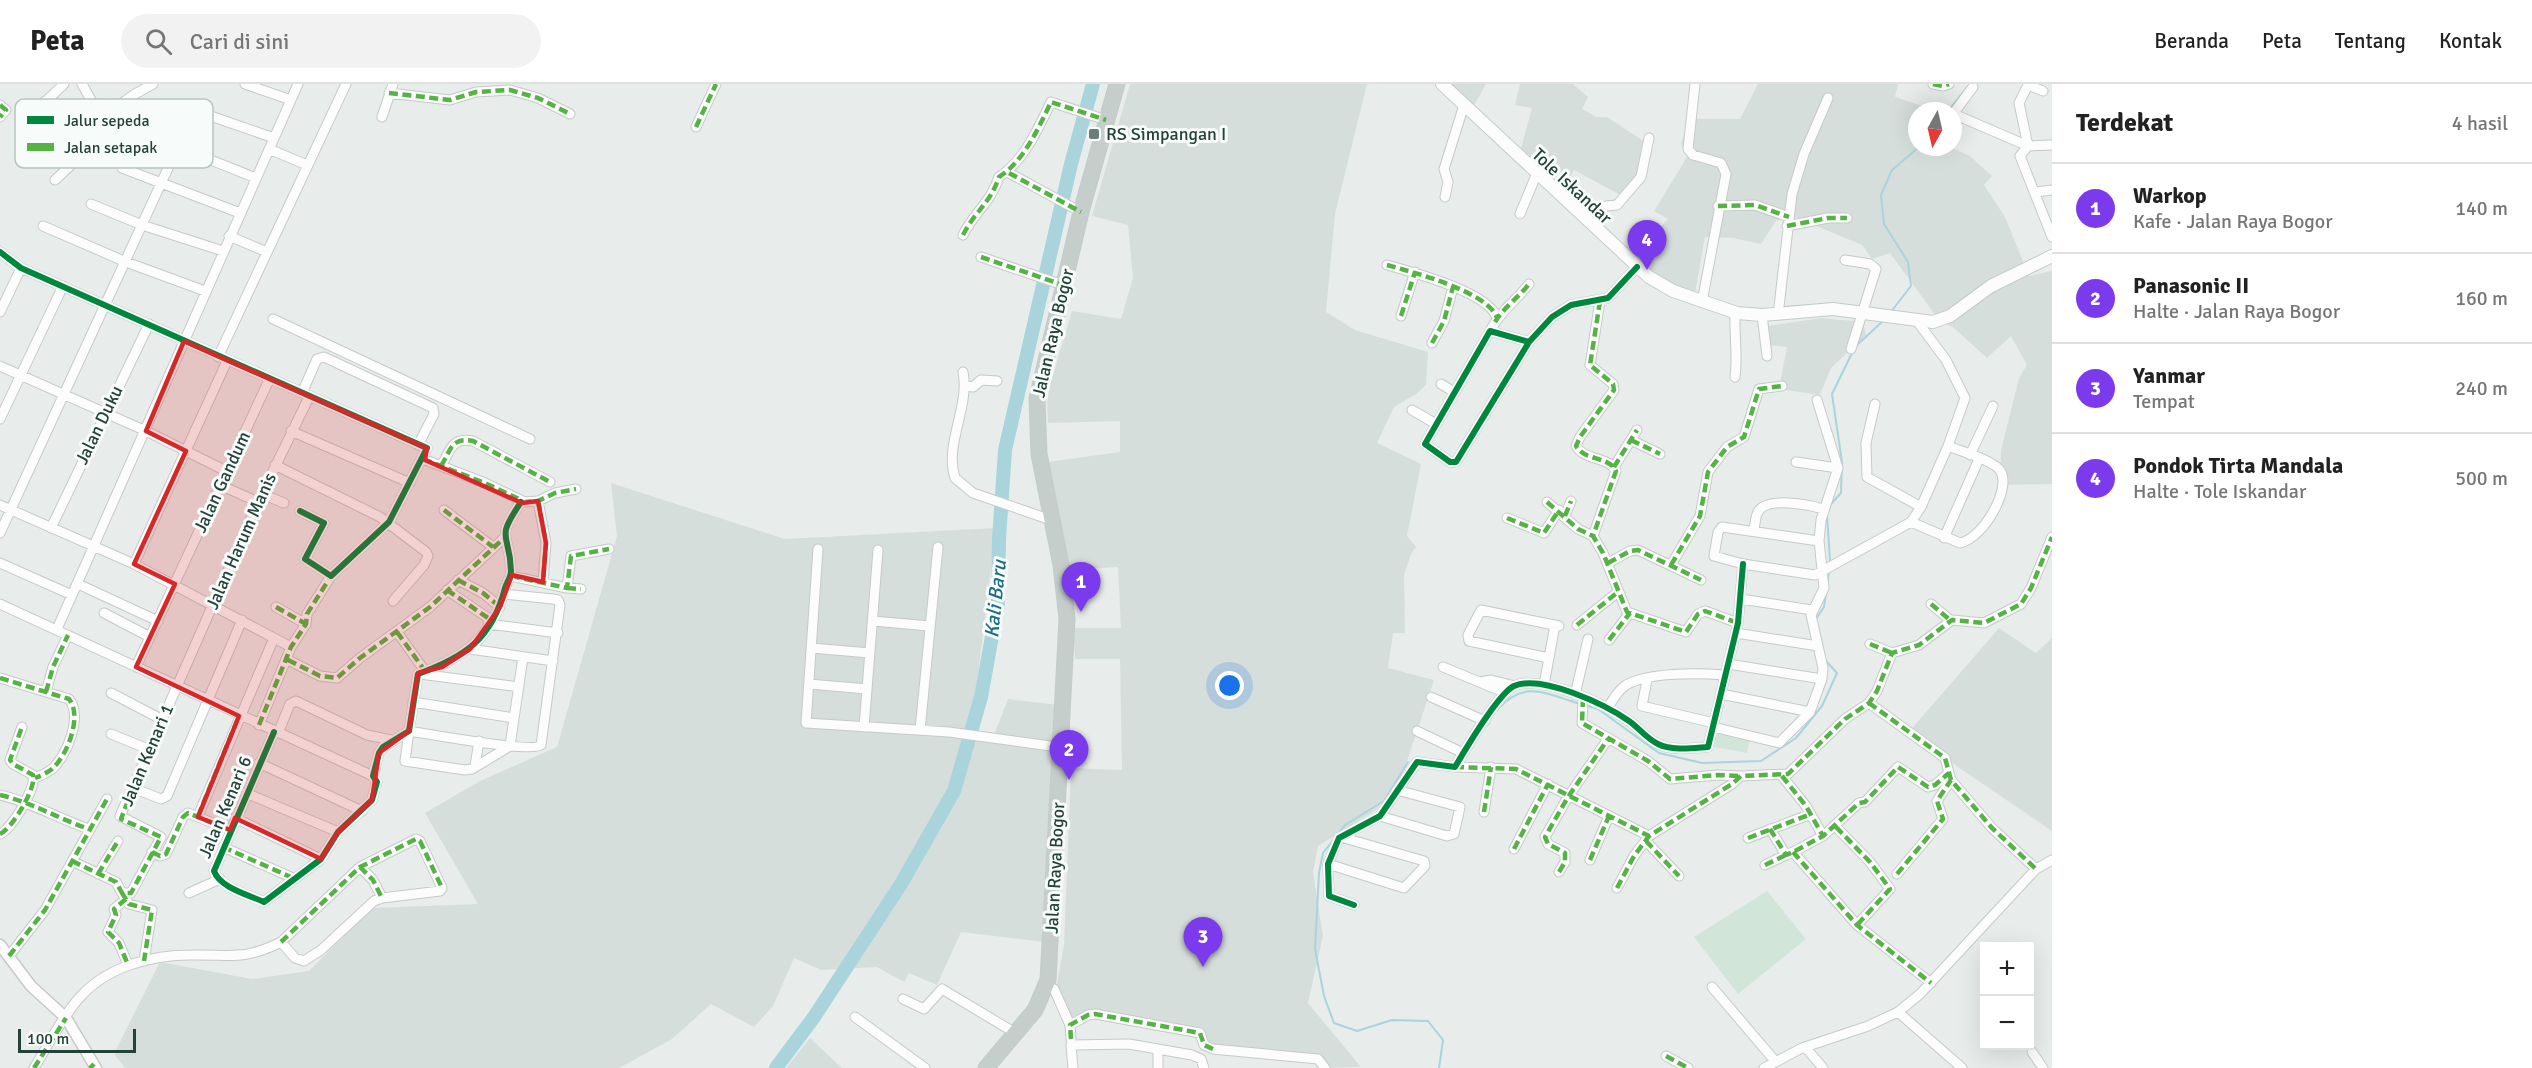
<!DOCTYPE html>
<html lang="id">
<meta charset="utf-8">
<style>
:root{--surface:#fff;--page:#f2f2f2;--text:#222;--muted:#767676;--line:#e0e0e0;--accent:#7c3aed}
body{margin:0;font-family:Signika,sans-serif;background:var(--page);color:var(--text)}
.controls{position:absolute;right:18px;bottom:18px;display:grid;overflow:hidden;border-radius:0px;box-shadow:0 6px 24px #0002}
.controls button{width:54px;height:54px;display:grid;place-items:center;padding:0;border:0;border-bottom:2px solid var(--line);background:var(--surface);color:var(--text);font:30px sans-serif}
.compass{position:absolute;left:1908px;top:18px;width:54px;height:54px;border-radius:50%;background:var(--surface);box-shadow:0 6px 24px #0002;rotate:188deg}
.scale{position:absolute;left:18px;bottom:15px;width:118px;box-sizing:border-box;padding-left:6px;border:3px solid #24423a;border-top:0;font-size:16px;line-height:21px;white-space:nowrap;color:#24423a;-webkit-text-stroke:4px #f7fbf9;paint-order:stroke}
.you{position:absolute;left:1230px;top:602px;width:21px;height:21px;margin:-15px;border:4px solid #fff;border-radius:50%;background:#1a73e8;box-shadow:0 0 0 9px #1a73e833}
.badge{display:grid;place-items:center;width:39px;height:39px;border-radius:50%;background:var(--accent);color:#fff;font-size:20px;font-weight:700}
.pin{position:absolute;translate:-50% -50px;filter:drop-shadow(0 2px 3px #0008)}
.pin::after{content:'';position:absolute;top:32px;width:21px;height:18px;background:inherit;clip-path:polygon(0 0,100% 0,50% 100%)}
.list{margin:0;padding:0;list-style:none}
h2{display:flex;justify-content:space-between;align-items:center;height:78px;margin:0;padding:0 24px;font-size:26px}
h2 small{font-size:20px;font-weight:400;color:var(--muted)}
.list li{display:grid;grid-template-columns:39px 1fr auto;gap:18px;align-items:center;box-sizing:border-box;height:90px;padding:0 24px;border-top:2px solid var(--line)}
.list b{display:block;font-size:22px;white-space:nowrap}
.list p{margin:0;font-size:20px;white-space:nowrap;color:var(--muted)}
.list em{font-size:20px;font-style:normal;color:var(--muted)}
.icon{flex:none;width:33px;height:33px;fill:none;stroke:currentColor;stroke-width:2;stroke-linecap:round;stroke-linejoin:round}
.map{position:relative;flex:none;width:2052px;height:984px;overflow:hidden}
header{display:flex;align-items:center;gap:36px;box-sizing:border-box;height:84px;padding:0 30px;background:var(--surface);border-bottom:2px solid var(--line)}
header strong{font-size:28px}
nav{display:flex;gap:33px;margin-inline-start:auto;font-size:21px}
.search{width:420px;height:54px;background:var(--page);display:flex;align-items:center;gap:15px;box-sizing:border-box;padding:0 21px;border-radius:33px;color:var(--muted);font-size:22px}
main{display:flex}
aside{flex:1;background:var(--surface)}
.map>svg:first-child{display:block}
.built{fill:#d6dedb}
.green{fill:#d1e6d8}
.lines{fill:none;stroke-linecap:round;stroke-linejoin:round}
.stream{stroke:#a9d4db;stroke-width:2}
.river{stroke:#a9d4db;stroke-width:14}
.minor-casing{stroke:#c5cac8;stroke-width:11}
.tertiary-casing{stroke:#c5cac8;stroke-width:13}
.secondary-casing{stroke:#c3cbc8;stroke-width:14}
.trunk-casing{stroke:#c3ccc9;stroke-width:17}
.minor{stroke:#fcfcfc;stroke-width:9}
.tertiary{stroke:#fcfcfc;stroke-width:10}
.secondary{stroke:#fcfcfc;stroke-width:12}
.trunk{stroke:#c6cecc;stroke-width:15}
.quiet{stroke:#55b346;stroke-width:4.5;stroke-dasharray:9 4.5;stroke-linecap:butt}
.cycleway-casing{stroke:#f7fbf9;stroke-width:10}
.cycleway{stroke:#00873e;stroke-width:6}
.marked{fill:#d62828;fill-opacity:0.2;stroke:#d62828;stroke-width:4.5;stroke-linejoin:round}
.poi-dot{fill:#697e78;stroke:#f7fbf9;stroke-width:2}
.labels{text-anchor:middle;stroke-width:6;stroke-linejoin:round;paint-order:stroke}
.poi-label{font-size:18px;fill:#24423a;stroke:#f7fbf9;text-anchor:start}
.street-label{font-size:18px;fill:#24423a;stroke:#f7fbf9}
.water-label{font-size:20px;font-style:italic;fill:#1c6f80;stroke:#f7fbf9}
.key{fill:#f7fbf9;stroke:#b8c4c0;stroke-width:1.5}
.key-label{font-size:16px;fill:#24423a}
</style>
<header>
<strong>Peta</strong>
<div class="search"><svg class="icon" aria-label="search" viewBox="0 0 24 24"><circle cx="10" cy="10" r="6"/><path d="M15 15l6 6"/></svg>Cari di sini</div>
<nav><a>Beranda</a><a>Peta</a><a>Tentang</a><a>Kontak</a></nav>
</header>
<main>
<div class="map">
<svg width="2052" height="984" viewBox="0 0 2052 984">
<rect width="100%" height="100%" fill="#e8edeb"/>
<path class="built" d="M1130,0H1367L1335,130L1326,228L1355,246L1428,268L1426,301L1416,310L1394,323L1377,359L1421,380L1407,452L1416,463L1411,470L1404,491L1405,549H1393L1388,584L1434,596L1401,695L1376,726L1318,762L1313,788L1323,852L1308,919L1361,983L1323,984L1314,975L1203,966V951L1096,929L1066,934L1056,905L1064,861L1071,684L1122,686L1120,575H1075L1073,544H1121L1118,483L1069,486L1047,378L1120,368V337L1048,339L1047,319L1050,301L1072,227L1121,235L1133,194L1128,141L1092,132Z
M1448,0H1486L1472,25Z
M1520,0H1573L1588,13L1582,25L1597,33H1607L1645,58L1638,96L1624,113L1574,86L1561,110L1519,72L1532,24L1515,21Z
M1758,0H1898L1895,13L1938,27H1917V63H1950L1970,72L1992,92L1984,101L2005,133L2029,192L2052,187V400L2000,401L2001,366L2019,294L2027,281L2011,252L1987,274L1954,244L1939,236L1890,169L1872,175L1862,161L1790,131L1776,137L1761,160L1733,154L1705,153L1694,215L1626,175L1638,159H1645L1668,135L1654,127L1687,73L1681,60L1690,35H1740Z
M1821,234L1863,238L1866,251L1831,284L1820,311L1779,305L1787,263L1770,261L1768,242Z
M611,399L785,455L996,444L971,647L994,651L1008,615L1059,621L1046,858L961,848L937,901L909,889L904,898L877,883L821,886L794,874L773,922L754,943L711,920L672,955L619,984H125L114,970L160,878L252,895L309,887L372,824L478,820L425,729L480,697L557,663L617,452Z
M1999,544L2036,569L2052,554V747L1908,649Z
M810,954L842,984H786Z"/>
<path class="green" d="M1716,648L1750,654L1747,669L1714,663Z
M1767,807L1806,855L1738,910L1694,853Z"/>
<g class="lines">
<path class="stream" d="M1948,27L1968,2
M1890,229L1911,202L1908,178L1884,140L1881,111L1892,86L1919,63
M1856,262L1884,236
M1831,420L1841,409L1842,378L1832,310L1853,267
M1827,430L1830,478
M1816,535L1824,523L1829,487
M1585,621L1598,625L1659,669L1702,679L1761,677L1796,654L1822,622L1837,589L1826,577
M1496,627C1524,595 1544,609 1580,620
M1408,678L1384,717L1345,741L1323,769L1319,789L1315,865L1324,912L1334,939L1357,947L1392,936L1428,937L1443,956L1439,984"/>
<path class="river" d="M776,984L814,933L901,800L954,707L981,613L998,519L999,455L1005,366L1071,80L1093,0"/>
<defs>
<path id="minor" d="M82,0L101,34
M245,0L291,16
M1695,0L1688,65L1693,71L1721,79L1726,90L1702,218
M1933,0L1943,2L1949,0
M1973,3L1956,26V31L2028,62
M389,9L450,16L476,8L510,6L538,14L570,30
M45,17L80,75
M0,21L6,26L0,33
M382,33L393,0
M25,37L64,0
M696,43L716,0
M2052,61L2028,62L2020,72L2052,153
M2028,62L2019,19L2028,1L2043,7
M178,63L256,94
M269,65L307,81
M122,84L240,129
M1009,89L1081,128
M55,96L88,65L101,34L135,10L153,0
M2036,108L2052,106
M1445,113L1448,98L1444,85L1464,21
M91,120L142,141L223,167
M1718,122L1755,121L1789,133
M1520,130L1537,89
M1589,137L1606,122L1617,121L1641,93L1649,54
M43,142L126,178L205,207
M1787,142L1828,134H1847
M963,151C975,127 990,120 999,93C1024,77 1038,45 1051,18L1106,36
M229,152L267,168
M0,168L21,184L427,364L389,438L331,492L305,475L324,439L300,427
M981,173L1063,201
M1845,176L1870,180L1876,185L1851,265
M1387,181C1412,188 1489,208 1497,234
M1600,217L1590,281L1613,300L1614,306L1580,353L1576,362C1584,377 1609,372 1616,387L1593,452L1603,469L1627,528L1686,548L1698,530L1705,527L1738,539
M0,228L21,184
M1735,229C1734,250 1738,271 1735,293
M1762,231L1767,272
M1778,231L1792,110L1804,70L1828,14
M1401,232L1415,188
M273,235L530,355
M1490,247C1500,227 1516,217 1529,200
M1529,258L1490,247L1425,360L1450,378H1456L1529,258L1552,233L1571,221L1608,214L1637,183
M1432,259L1444,237L1453,203
M218,273L346,0
M0,282L146,347L226,387
M963,288C970,323 944,360 955,394L973,409L1054,437
M1441,300L1454,308
M966,302L973,303L981,296L997,297
M302,309L317,275L324,273L433,324L434,330L418,361
M1875,320L1866,359L1867,393L1921,423
M1412,326L1436,340
M0,335L63,202
M291,347L410,399
M1631,356L1660,370
M1970,371L1993,322
M423,375L485,399L525,418L538,417L555,409L576,405
M1796,378L1838,384
M275,381L380,433L426,468L428,472L424,481L393,517
M441,382C451,366 451,353 473,357L550,398
M1614,383L1637,346
M220,401L258,418
M262,410L284,419
M538,417L546,459L543,498
M1547,418L1578,445L1593,452
M0,421L134,480L291,563
M444,426L493,463
M1565,432L1571,417
M1507,434L1544,449L1559,426
M1911,438L1960,459C1983,455 2014,402 1999,385C1990,375 1960,367 1948,362
M51,444L149,240
M1754,447C1755,441 1755,433 1758,428C1766,412 1810,421 1823,425
M0,449L192,32L202,29L274,54
M1944,454L1979,375
M1819,457L1722,443L1718,448L1714,472L1743,480L1815,491L1911,438L1921,423L1948,362L1965,314L1946,276L1917,237
M818,465L806,639L949,648L1065,664
M0,479L72,511
M1608,479L1630,467L1638,466L1701,496
M134,480L227,277
M1671,481L1700,432L1708,388L1727,363L1744,353L1759,305L1782,302
M511,492L567,504L571,472L609,465
M458,496L483,509L500,523
M78,500L158,537
M567,504L581,505
M447,506L491,536
M504,510L553,515L558,516L560,521L541,661C532,669 428,650 409,647L405,677L465,686L472,685L510,662L523,573
M1741,515L1812,526
M0,520L373,692
M1931,520L1950,536
M276,523L306,540
M104,529L150,553
M873,537L929,542
M488,540L558,549
M1577,541L1618,508
M57,545L298,0
M397,548L425,587
M1736,549L1818,562
M1609,556L1630,529
M1870,560L1892,569
M811,564L870,569
M470,565L553,577
M1549,574L1469,557L1468,551L1481,526L1559,542
M288,576L320,592L337,594L360,574L430,523L504,454
M1728,580L1822,595
M136,583L269,296
M1443,583L1506,609
M420,590L519,603
M0,594L69,615C83,632 67,672 52,685C47,689 40,692 35,694
M1647,596L1642,622L1714,639
M1480,598L1491,596L1515,602
M809,600L867,605
M1544,601L1555,541
M46,608L53,583L68,551
M111,609L161,635
M1721,610L1810,628
M1575,611L1588,555
M1431,613L1485,637
M1583,614L1582,639L1648,677L1670,695L1718,691L1741,692
M413,618L514,634
M1869,619L1945,674L1951,696L1992,744L2036,785
M1608,623C1613,616 1618,606 1626,601C1649,588 1698,589 1725,591
M259,641L291,563L306,540L307,530L331,492
M864,643L878,466
M1713,643L1779,659L1810,628L1822,595L1823,584L1811,531L1824,504L1819,457L1821,436L1838,384L1817,316
M920,646L938,463
M1417,647L1463,669
M274,648L214,787C220,804 249,811 264,818L321,775L338,748L372,716L377,698L373,692L379,669L383,663L409,647L418,590C465,573 492,555 505,504C507,498 511,493 511,487C510,447 494,458 521,418
M278,649L290,620L296,617L367,651L391,656
M111,650L148,665
M259,679L362,727
M475,682L479,657
M1455,683L1516,685L1649,752
M1782,692L1806,722L1823,752
M133,704L161,715L167,712L242,536
M246,709L338,748
M0,711C31,718 59,735 89,745
M1484,728L1491,683
M198,732L274,554
M1380,732L1447,752L1454,750L1460,723L1397,706
M235,734L321,775
M1836,743L1870,778L1890,805L1857,841
M1770,745L1786,771L1793,768L1823,752L1859,719L1865,718L1898,683L1928,703L1935,701L1949,689
M0,750C12,745 37,703 33,691L13,680L10,676L22,643
M1748,754L1811,730
M1646,757L1679,792
M223,763L293,794
M1514,765L1548,700
M152,768L160,772L166,770L183,733L188,729L230,746
M1793,768L1857,841L1931,899
M1590,776L1609,732
M72,777L116,798L122,809
M1328,780L1404,804L1425,782L1424,777L1341,753
M1765,781L1786,771
M360,783L373,796L382,814
M1559,788L1565,778V769L1548,760L1545,753L1568,713L1608,655
M98,790L118,757
M1897,790L1943,735L1937,717L1951,696
M1617,804L1634,772L1649,752L1732,700L1741,692L1788,690L1845,635L1869,619L1877,607L1892,569L1919,561L1952,536L1984,539L2021,520L2031,504L2052,453
M189,809L220,795
M126,815L114,825L116,831L108,848L119,859L128,881
M1354,821L1329,812L1328,780L1339,754L1380,732L1417,678L1455,683C1465,666 1498,610 1514,602C1542,590 1606,621 1629,637C1639,644 1647,655 1658,660C1672,667 1693,664 1708,663L1738,539L1743,480
M9,872L45,826L107,715
M144,877L152,826L129,820L122,809H131L161,753L120,732L258,418L309,313
M1712,903L1775,977
M1054,905L1070,941L1071,955
M903,915L924,925L942,905L1017,950
M1898,928L1962,984
M855,933L925,984
M1070,941L1088,931L1095,930L1200,949L1204,961L1213,965L1318,975L1325,984
M1805,963L1823,984
M1158,967V984
M2032,968L2043,984
M1666,972L1688,984
M34,984C47,963 65,928 82,911C109,882 153,871 191,871C231,870 243,877 281,858L360,783L416,755L420,757L442,804L440,807L382,814L374,817L321,866L304,877L295,874L281,858
M1073,984L1071,961L1129,960L1192,971L1201,975L1204,984
M1764,984L1802,964L1868,942L1898,928L1920,910L2036,785L2052,776"/>
<path id="tertiary" d="M0,861L31,902L66,934L96,984"/>
<path id="secondary" d="M1442,0L1649,193L1673,207L1737,229L1762,231L1833,225L1933,238L1950,232L1991,202L2052,172"/>
<path id="trunk" d="M986,984L1035,926L1048,896L1067,535L1061,481L1039,370L1037,315L1081,128L1117,0"/>
</defs>
<use href="#minor" class="minor-casing"/>
<use href="#tertiary" class="tertiary-casing"/>
<use href="#secondary" class="secondary-casing"/>
<use href="#trunk" class="trunk-casing"/>
<use href="#minor" class="minor"/>
<use href="#tertiary" class="tertiary"/>
<use href="#secondary" class="secondary"/>
<use href="#trunk" class="trunk"/>
<path class="quiet" d="M1933,0L1943,2L1949,0
M389,9L450,16L476,8L510,6L538,14L570,30
M0,21L6,26L0,33
M696,43L716,0
M1009,89L1081,128
M1718,122L1755,121L1789,133
M1787,142L1828,134H1847
M963,151C975,127 990,120 999,93C1024,77 1038,45 1051,18L1106,36
M981,173L1063,201
M1387,181C1412,188 1489,208 1497,234
M1600,217L1590,281L1613,300L1614,306L1580,353L1576,362C1584,377 1609,372 1616,387L1593,452L1603,469L1627,528L1686,548L1698,530L1705,527L1738,539
M1401,232L1415,188
M1495,238C1504,223 1518,214 1529,200
M1432,259L1444,237L1453,203
M1631,356L1660,370
M423,375L485,399L525,418L538,417L555,409L576,405
M441,382C451,366 451,353 473,357L550,398
M1614,383L1637,346
M538,417L546,459L543,498
M1547,418L1578,445L1593,452
M444,426L493,463
M1565,432L1571,417
M1507,434L1544,449L1559,426
M1608,479L1630,467L1638,466L1701,496
M1671,481L1700,432L1708,388L1727,363L1744,353L1759,305L1782,302
M511,492L567,504L571,472L609,465
M458,496L483,509L500,523
M567,504L581,505
M447,506L491,536
M1931,520L1950,536
M276,523L306,540
M1577,541L1618,508
M397,548L425,587
M1609,556L1630,529
M1870,560L1892,569
M288,576L320,592L337,594L360,574L430,523L504,454
M0,594L69,615C83,632 67,672 52,685C47,689 40,692 35,694
M46,608L53,583L68,551
M1583,614L1582,639L1648,677L1670,695L1718,691L1741,692
M1869,619L1945,674L1951,696L1992,744L2036,785
M259,641L291,563L306,540L307,530L331,492
M1455,683L1516,685L1649,752
M1782,692L1806,722L1823,752
M133,704L121,735L161,753L131,809H122L129,820L152,826L144,877
M0,711C31,718 59,735 89,745
M1484,728L1491,683
M198,732L239,632
M1836,743L1870,778L1890,805L1857,841
M1770,745L1786,771L1793,768L1823,752L1859,719L1865,718L1898,683L1928,703L1935,701L1949,689
M0,750C12,745 37,703 33,691L13,680L10,676L22,643
M1748,754L1811,730
M1646,757L1679,792
M223,763L293,794
M1514,765L1548,700
M152,768L160,772L166,770L183,733L188,729L230,746
M1793,768L1857,841L1931,899
M1590,776L1609,732
M72,777L116,798L122,809
M1765,781L1786,771
M360,783L373,796L382,814
M1559,788L1565,778V769L1548,760L1545,753L1568,713L1608,655
M98,790L118,757
M1897,790L1943,735L1937,717L1951,696
M1617,804L1634,772L1649,752L1732,700L1741,692L1788,690L1845,635L1869,619L1877,607L1892,569L1919,561L1952,536L1984,539L2021,520L2031,504L2052,453
M126,815L114,825L116,831L108,848L119,859L128,881
M281,858L360,783L416,755L420,757L442,804
M9,872L45,826L107,715
M1071,955L1070,941L1088,931L1095,930L1200,949L1204,961L1213,965
M1666,972L1688,984
M34,984L66,934
M90,984L94,980"/>
<defs>
<path id="cycleway" d="M0,168L21,184L427,364L389,438L331,492L305,475L324,439L300,427
M1529,258L1490,247L1425,360L1450,378H1456L1529,258L1552,233L1571,221L1608,214L1637,183
M274,648L214,787C220,804 249,811 264,818L321,775L338,748L372,716L377,698L373,692L379,669L383,663L409,647L418,590C465,573 492,555 505,504C507,498 511,493 511,487C510,447 494,458 521,418
M1354,821L1329,812L1328,780L1339,754L1380,732L1417,678L1455,683C1465,666 1498,610 1514,602C1542,590 1606,621 1629,637C1639,644 1647,655 1658,660C1672,667 1693,664 1708,663L1738,539L1743,480"/>
</defs>
<use href="#cycleway" class="cycleway-casing"/>
<use href="#cycleway" class="cycleway"/>
</g>
<path class="marked" d="M184,257L427,364L425,376L522,419L538,417L546,459L543,498L512,491L500,523L470,565L442,583L418,589L409,647L379,669L372,716L338,748L321,775L235,734L230,746L198,733L239,632L136,583L175,500L134,480L186,367L146,347Z"/>
<rect class="poi-dot" x="1088" y="44" width="12" height="12" rx="3"/>
<g class="labels">
<g class="poi-label">
<text x="1106" y="56">RS Simpangan I</text>
</g>
<g class="street-label">
<text transform="translate(1572 102) rotate(43)" y="6">Tole Iskandar</text>
<text transform="translate(1053 249) rotate(-77)" y="6">Jalan Raya Bogor</text>
<text transform="translate(99 341) rotate(-64)" y="6">Jalan Duku</text>
<text transform="translate(222 398) rotate(-65)" y="6">Jalan Gandum</text>
<text transform="translate(241 457) rotate(-66)" y="6">Jalan Harum Manis</text>
<text transform="translate(147 671) rotate(-67)" y="6">Jalan Kenari 1</text>
<text transform="translate(225 723) rotate(-67)" y="6">Jalan Kenari 6</text>
<text transform="translate(1055 784) rotate(-87)" y="6">Jalan Raya Bogor</text>
</g>
<g class="water-label">
<text transform="translate(995 515) rotate(-84)" y="7">Kali Baru</text>
</g>
</g>
<rect x="15" y="15" width="198" height="69" rx="9" class="key"/>
<rect x="27" y="32" width="27" height="8" fill="#00873e"/>
<rect x="27" y="59" width="27" height="8" fill="#55b346"/>
<g class="key-label">
<text x="64" y="42">Jalur sepeda</text>
<text x="64" y="69">Jalan setapak</text>
</g>
</svg>
<div class="controls">
<button>+</button>
<button>−</button>
</div>
<svg class="compass" viewBox="-18 -18 36 36"><path d="M0-13l5 13h-10z" fill="#e53935"/><path d="M0 13l5-13h-10z" fill="#767676"/></svg>
<div class="scale">100 m</div>
<div class="you"></div>
<div class="pin badge" style="left:1081px;top:528px">1</div>
<div class="pin badge" style="left:1069px;top:696px">2</div>
<div class="pin badge" style="left:1203px;top:883px">3</div>
<div class="pin badge" style="left:1647px;top:186px">4</div>
</div>
<aside>
<h2>Terdekat<small>4 hasil</small></h2>
<ul class="list">
<li><span class="badge">1</span><div><b>Warkop</b><p>Kafe · Jalan Raya Bogor</p></div><em>140 m</em></li>
<li><span class="badge">2</span><div><b>Panasonic II</b><p>Halte · Jalan Raya Bogor</p></div><em>160 m</em></li>
<li><span class="badge">3</span><div><b>Yanmar</b><p>Tempat</p></div><em>240 m</em></li>
<li><span class="badge">4</span><div><b>Pondok Tirta Mandala</b><p>Halte · Tole Iskandar</p></div><em>500 m</em></li>
</ul>
</aside>
</main>
